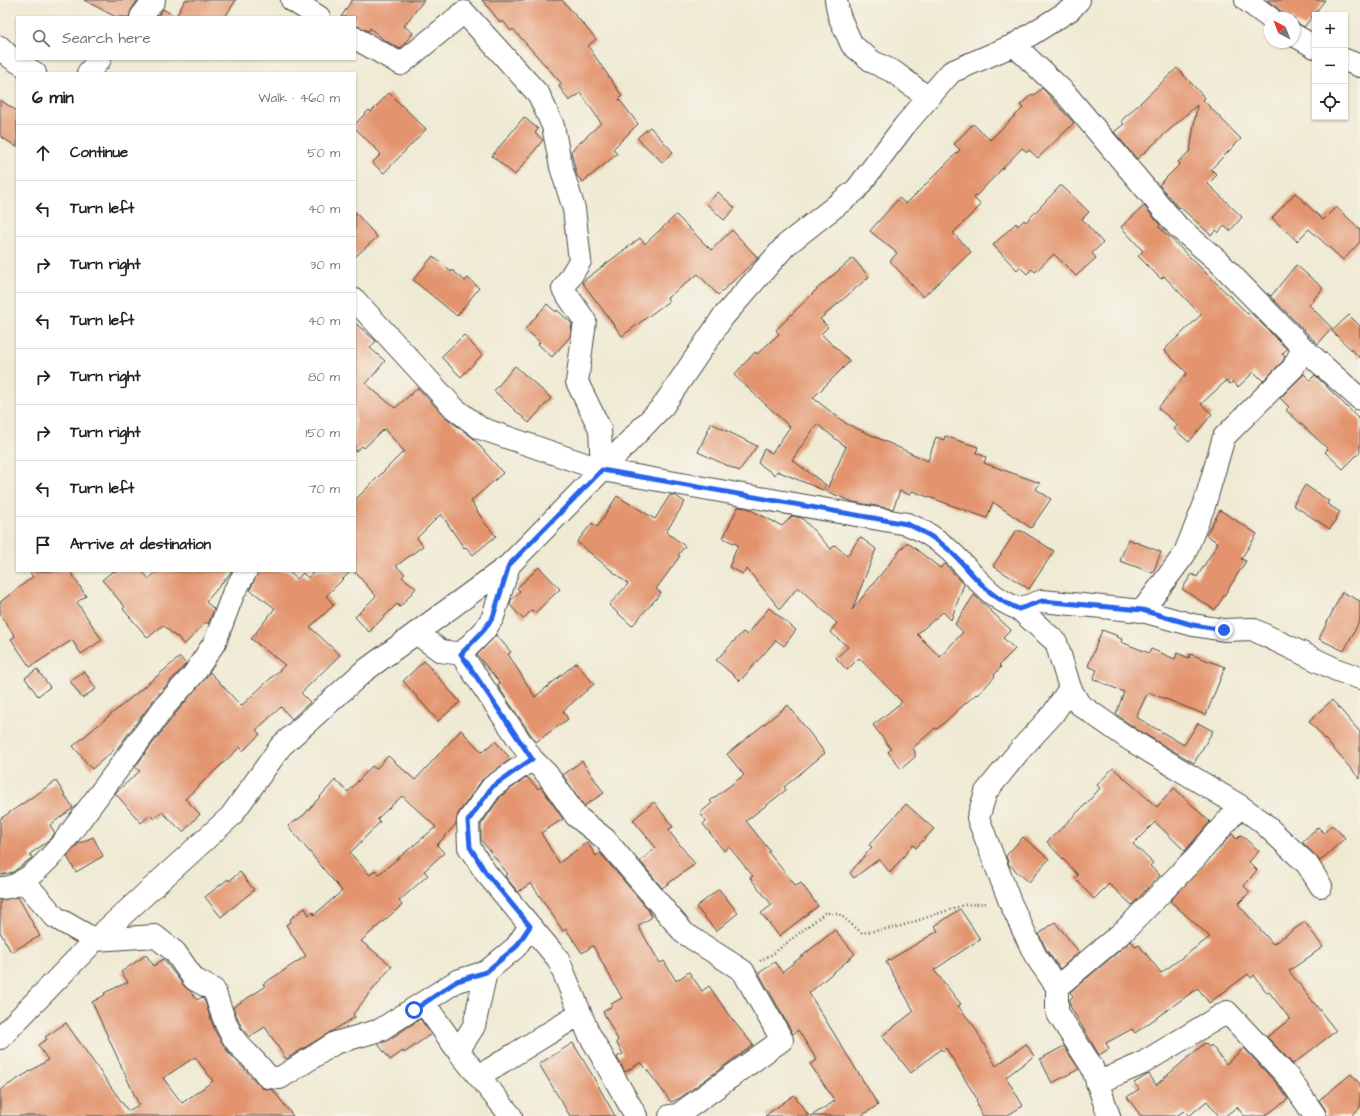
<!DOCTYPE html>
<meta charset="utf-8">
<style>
:root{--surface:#fff;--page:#f2f2f2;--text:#222;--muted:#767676;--line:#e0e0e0}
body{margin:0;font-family:"Architects Daughter",sans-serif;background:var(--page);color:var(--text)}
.controls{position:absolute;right:12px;top:12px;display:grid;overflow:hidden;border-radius:0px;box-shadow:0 1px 3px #0004}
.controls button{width:36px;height:36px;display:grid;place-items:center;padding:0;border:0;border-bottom:1px solid var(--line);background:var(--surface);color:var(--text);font:20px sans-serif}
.compass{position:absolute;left:1264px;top:12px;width:36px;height:36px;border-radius:50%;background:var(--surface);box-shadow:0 1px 3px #0004;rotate:318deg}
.stop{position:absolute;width:12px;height:12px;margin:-9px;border:3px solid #2563eb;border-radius:50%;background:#fff}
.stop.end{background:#2563eb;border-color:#fff;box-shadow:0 1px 4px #0008}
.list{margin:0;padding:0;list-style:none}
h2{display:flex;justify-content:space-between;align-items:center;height:52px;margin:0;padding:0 16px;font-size:17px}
h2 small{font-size:13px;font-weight:400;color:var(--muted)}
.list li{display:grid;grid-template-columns:26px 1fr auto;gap:12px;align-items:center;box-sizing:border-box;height:56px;padding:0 16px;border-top:1px solid var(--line)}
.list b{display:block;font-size:15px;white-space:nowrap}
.list em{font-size:13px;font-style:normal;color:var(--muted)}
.icon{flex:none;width:22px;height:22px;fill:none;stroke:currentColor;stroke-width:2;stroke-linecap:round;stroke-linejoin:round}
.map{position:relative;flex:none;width:1360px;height:1116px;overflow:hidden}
.search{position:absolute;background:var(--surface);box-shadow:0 1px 3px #0004;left:16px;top:16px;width:340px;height:44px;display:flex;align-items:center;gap:10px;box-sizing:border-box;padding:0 14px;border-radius:0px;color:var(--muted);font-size:15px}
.panel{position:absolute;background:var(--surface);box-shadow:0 1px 3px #0004;left:16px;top:72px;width:340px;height:500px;border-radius:0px}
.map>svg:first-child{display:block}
.building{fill:#e3946e;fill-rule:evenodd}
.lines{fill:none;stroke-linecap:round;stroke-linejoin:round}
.minor-casing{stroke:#484844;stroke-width:24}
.path{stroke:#484844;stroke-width:2.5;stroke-dasharray:1 3;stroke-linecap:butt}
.minor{stroke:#fff;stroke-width:22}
.route{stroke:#2563eb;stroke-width:5}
</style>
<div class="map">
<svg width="1360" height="1116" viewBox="0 0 1360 1116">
<rect width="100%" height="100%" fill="#f7f3e8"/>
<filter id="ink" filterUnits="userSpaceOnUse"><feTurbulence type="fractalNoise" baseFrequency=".025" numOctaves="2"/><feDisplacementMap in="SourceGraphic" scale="8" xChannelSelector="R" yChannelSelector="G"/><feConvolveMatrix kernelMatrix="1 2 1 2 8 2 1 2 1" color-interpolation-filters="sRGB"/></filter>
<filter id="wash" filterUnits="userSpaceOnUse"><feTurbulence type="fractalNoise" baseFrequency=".012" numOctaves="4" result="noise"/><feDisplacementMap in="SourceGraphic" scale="16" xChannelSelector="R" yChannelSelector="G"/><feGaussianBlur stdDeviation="0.9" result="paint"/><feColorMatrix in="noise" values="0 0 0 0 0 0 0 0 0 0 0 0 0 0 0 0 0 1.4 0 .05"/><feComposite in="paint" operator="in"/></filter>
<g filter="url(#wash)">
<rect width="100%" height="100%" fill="#efead3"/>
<g id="blocks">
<path class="building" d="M84,0H138L131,10L129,17H116Z
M185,0H236L225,17H157L163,9L176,17Z
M352,0H424L404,26L413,33L400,49L384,40L370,28L369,31L355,25V17H341Z
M482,0H562L596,39L588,46L622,96L619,99L638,124L613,149L617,154L583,182L577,176L571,151L601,123L581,93L569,101L559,86L562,84L513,29L511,31L503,21L501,23Z
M1267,0H1325L1304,27L1297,23L1294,21V18H1290Z
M1177,68L1205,98L1203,100L1241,139L1211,169L1217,175L1208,184L1242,217L1230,231L1224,226L1218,233L1216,230L1211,235L1180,207L1179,208L1159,185L1180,164L1178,162L1190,151L1197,105L1137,159L1114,132L1124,124L1121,121Z
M1042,88L1074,123L1038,158L1029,150L1027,152L1022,148L974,198L981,205L953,233L971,252L923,297L890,261L897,253L870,231L899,198L906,204L960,150L954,144L973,124L990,140L1023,108L1020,105L1032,94L1034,95Z
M389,93L426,129L384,173L372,163L381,154L355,128V124L369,110L371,112Z
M0,100L17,111V147L0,136Z
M524,117L538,129L535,133L543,140L515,175L492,156Z
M650,127L673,152L662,162L637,138Z
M1061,185L1089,212L1082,219L1103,243L1092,253L1096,258L1076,276L1054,254L1035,272L1032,269L1027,274L1020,267L1017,270L993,245L1016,223L1018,226L1024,220L1026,222Z
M718,192L735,208L724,220L707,204Z
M1295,193L1323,220L1336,207L1360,229V242L1343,260L1309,229L1297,241L1272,218Z
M1144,206L1160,225L1159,227L1248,314L1250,312L1287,349L1282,354L1285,357L1283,361L1263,381L1254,372L1238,387L1233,382L1230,384L1226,381L1201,404L1212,414L1189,442L1174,429L1178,425L1158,408L1187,373L1164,350L1201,315L1164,276L1161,279L1138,256L1143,251L1121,227Z
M355,212L377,237L355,257Z
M676,215L711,250L732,230L758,258L718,295L698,274L667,298L669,301L622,336L582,282L640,238L645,244Z
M433,256L451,272L452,270L465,281L468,278L479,288L457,316L413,280Z
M853,258L869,277L820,319L828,327L821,334L850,361L813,398L847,424L928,461L936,437L944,440L945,436L978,447L976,453L986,457L984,463L1040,483L1036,489L1051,499L1031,528L993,502L987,518L912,491L910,495L900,491L893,509L853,502L826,491L846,447L817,424L792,460L826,485L823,490L777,471L775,475L758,463L764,449L772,453L790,427L734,375L755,352L757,354L779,334L776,330L817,289Z
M1296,265L1323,288L1309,305L1332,328L1318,344L1267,293L1271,296Z
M547,304L556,312L557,310L572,324L570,337L552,357L538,344L540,342L525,329Z
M1349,315L1360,326V358L1332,331Z
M355,323L376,341L370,348L385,361L366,384L395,408L418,388L445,417L473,438L503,473L471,501L484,522L496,536L473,555L466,547L464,548L441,514L417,538L423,546L396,566L405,574L402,577L416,588L400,607L397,604L369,632L355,617L376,596L355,572V500L404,451L384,429L364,448L362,446L355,452Z
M464,335L482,355L461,377L441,357Z
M515,366L551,398L529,423L494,391Z
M1304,374L1310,380L1315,375L1360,420V452L1343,469L1325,452L1328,449L1286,410L1289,407L1280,398Z
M711,423L757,446L739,471L698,452Z
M1305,485L1329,501L1327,504L1340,512L1330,529L1293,505Z
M670,495L676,496L685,502L666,532L685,546L678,555L680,556L656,589L661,593L632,626L609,605L628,584L577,542L592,523L597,527L617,496L655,519Z
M738,507L747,508L782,526L792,516L802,518L831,549L835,545L847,556L860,537L876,549L852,610L907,542L940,568L945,564L964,584L951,620L943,612L917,634L940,657L963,632L955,624L974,595L1011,630L1003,638L1015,649L999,665L1001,667L994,675L995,676L978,695L976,694L937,729L935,728L913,748L915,751V757L901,769L888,752L891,749L873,725L902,702L859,658L847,670L836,658L848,647L830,632L837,623L798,587L780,609L747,569L743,574L729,567L738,545L723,538Z
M1220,510L1257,534L1241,559L1246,561L1215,610L1182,589L1192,574L1197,577L1218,543L1206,535Z
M1016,531H1022L1054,551L1029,589L993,566Z
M1128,539L1161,552L1153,573L1120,561Z
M539,567L560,589L535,613L532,610L523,619L510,605L511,600L520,591L517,588Z
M29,571H70L86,596L77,602L102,640L81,654L72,640L30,667L11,639L15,636L0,615V602L33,577Z
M113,571H142L149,579L157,571H232L206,602L214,609L208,624L206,622L184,645L177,636L176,637L163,625L148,638L123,609L125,607L102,580Z
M258,571H288L297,579L303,573L308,578L314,571H351L326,596L334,605L310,627L340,655L301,693L310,702L292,719L281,707L256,730L260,734L243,751L240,747L185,799L200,814L183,832L162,812L154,819L150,815L141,823L115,793L140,771L135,767L175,714L210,672L241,706L285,665L251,639L275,608L250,590Z
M1342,592L1360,601V620L1344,651L1319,639Z
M769,608L796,630L784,646L776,640L740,681L716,660L743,632L747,635Z
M1102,630L1118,636L1117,637L1122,639L1121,642L1149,653L1151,649L1175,659L1177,653L1189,658L1190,654L1225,667L1206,715L1148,692L1136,717L1184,745L1198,723L1213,731L1194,763L1136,729L1116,714L1124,692L1093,679L1097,670L1088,666Z
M496,635L511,652L508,654L535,697L576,663L594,684L563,711L568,719L536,742L497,685L500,683L477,655Z
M180,657L186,664L183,667L155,698L116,750L115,749L92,769L73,746Z
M424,661L460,702L438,721L403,681Z
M37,669L50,687L38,696L25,678Z
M84,671L96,689L82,698L70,681Z
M1332,700L1360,732V779L1309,721Z
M788,705L825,753L784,787L786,790L746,821L770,851L768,852L796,886L801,883L818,906L779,936L761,913L772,905L750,878L753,876L729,847L724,851L703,824L706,821L700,813L712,803L710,801L744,775L727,754Z
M461,730L482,752L495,741L511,759L482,780L458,814L456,824L437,845L444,853L424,871L428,875L399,901L402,905L361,941L392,966L353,1014L355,1017L286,1059L265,1027L249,1037L241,1026L233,1007L265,987L263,984L306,956L286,925L291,921L290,919L305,908L309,915L313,912L314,915L342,891L288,826L304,815L335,780L348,792L372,766L376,769L388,756L415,780ZM402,796L436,827L379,874L375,870L370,875L350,853L380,822L377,819Z
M582,761L604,793L584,806L563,775Z
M1113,768L1157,807L1174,788L1210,822L1185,851L1155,822L1133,844L1153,863L1150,866L1160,875L1132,905L1109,884L1094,899L1075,878L1078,875L1047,842L1088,802L1100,788L1097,785Z
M527,777L538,789L541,787L563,819L541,833L559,863L587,842L596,856L600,853L647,908L652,917L638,926L660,963L664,961L676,981L689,972L702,991L709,986L728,1014L753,1045L680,1098L671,1102L641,1062L625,1072L617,1057L623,1054L616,1042L618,1040L603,1012L612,1006L611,1004L622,998L593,946L582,953L566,929L563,931L531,883L518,892L505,876L508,874L481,840V825L501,796Z
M56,781L73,808L50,825L55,833L47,842L30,854L32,858L29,860L13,872L0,875V819Z
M654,802L673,827L668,830L695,864L662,888L640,861L656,848L633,820Z
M906,804L934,829L916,848L913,845L890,873L879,859L854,878L850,873L872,847L869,845Z
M1332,825L1345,838L1320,861L1302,842L1318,827L1324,833Z
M1232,834L1237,839L1241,835L1259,851L1249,862L1257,870L1244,886L1250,892L1238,904L1273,944L1305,922L1323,947L1289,971L1336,1031L1293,1064L1267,1037L1290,1019L1269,992L1267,993L1254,975L1251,978L1248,974L1209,1003L1198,988L1135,1033L1132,1029L1106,1043L1109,1049L1099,1055L1070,1006V999L1073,996L1070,992L1131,941L1136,947L1139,945L1161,973L1210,937L1170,901Z
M93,837L103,856L76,872L67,856L78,844Z
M1023,837L1049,859L1029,882L1009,865L1006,856Z
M240,872L254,890L221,917L205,897L228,879L229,881Z
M719,889L738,913L716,931L696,907Z
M18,897L40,936L11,952L0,932V900Z
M960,909L980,939L934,970L961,1004L958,1006L974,1026L996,1066L1026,1044L1034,1056L1006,1077L1023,1106L1006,1116H983L977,1106L978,1105L976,1100L977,1099L946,1048L943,1051L941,1049L911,1073L882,1036L914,1011L886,962L938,931L935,926Z
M1055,922L1079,952L1060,969L1046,949L1039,934Z
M835,930L855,954L809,993L878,1105L861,1116H811L835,1101L810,1064L817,1060L798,1030L793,1034L759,973L775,962L782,972Z
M146,955L154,966L163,959L184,986L191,992L197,1000L202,997L204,999L215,1031L228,1052L262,1088L273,1090L293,1116H0V1090L48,1060L38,1045L47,1039L45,1037L66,1023L128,1111L139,1105L92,1002L105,995L104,993L128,982L121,972ZM195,1057L213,1081L182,1103L163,1078Z
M420,1019L431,1034L404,1053L403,1051L390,1060L378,1044L387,1041Z
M573,1043L591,1073L615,1116H570L539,1064Z
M1205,1043L1209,1047L1211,1045L1226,1064L1244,1048L1279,1086L1288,1099L1265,1116H1244L1237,1107L1225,1116H1219L1207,1101L1189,1116L1184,1111L1176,1116H1141L1127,1097L1139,1089L1134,1083L1149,1074L1156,1085Z
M1064,1046L1079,1069L1052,1083L1040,1059Z
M1351,1074L1360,1084V1108L1351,1116H1327L1325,1109L1319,1100Z
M794,1095L809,1116H765Z"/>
</g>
</g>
<g filter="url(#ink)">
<use href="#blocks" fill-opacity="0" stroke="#484844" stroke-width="1"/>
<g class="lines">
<defs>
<path id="minor" d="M292,0L319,17
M836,0L839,16L852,45L873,62L894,72L928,98
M1246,0L1270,18
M141,17L154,0
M1294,35L1315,47
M355,38L401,64L464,12L539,95L553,126L561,167L574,209L580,261L563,289L585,321L577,382L600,429L602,470
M1014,45L1065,93L1178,227L1217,260L1303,348L1360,399
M0,47L10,57L35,73
M1345,60L1360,66
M88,73L100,59
M355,300L454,408L480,428L602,470L907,524C923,530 936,538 949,550C974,573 985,596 1019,609L1042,601L1142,611L1193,625L1224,630L1252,629L1337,670L1360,678
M509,565L493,617L484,631L461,654L532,759L492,787L468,821L469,847L486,873L558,959L588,1032L636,1116
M1019,609L1056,642L1070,688L1079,704L1129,739L1240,806L1196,857L1125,930L1057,987V1012L1092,1067L1109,1116
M1142,611L1184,555L1204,506L1224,437L1293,368L1303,348
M416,633L441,651L461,654
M532,759L547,774L576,816L605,839L684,933L743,971L782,1040L678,1115L670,1116
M1240,806L1261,821L1307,864L1321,886
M23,880L55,917L95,940L155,936L175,952L194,979L214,990C220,1007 226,1030 238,1044C248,1055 259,1064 268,1077L280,1078L335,1043L380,1030L457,981L486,972
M0,888C24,890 54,854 68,836L165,706L193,675L215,642L233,594L246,571
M1057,987L1035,955L1010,902L978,818L986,792L1020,750L1053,714L1070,688
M424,1003L458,1051
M0,1038L95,940L231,816L281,746L363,672L509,565L602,470L663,406L723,317L786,245L856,190L905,125L951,72L1014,45L1070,10L1079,0
M479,1076L580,1014
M1097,1083L1141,1064L1227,1012L1289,1078L1315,1116
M511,1116L458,1051L474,1026L486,972L516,947L530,926"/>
</defs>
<use href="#minor" class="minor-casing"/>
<path class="path" d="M760,961L774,953L825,913H838L862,933L898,927L964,905L988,903"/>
<use href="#minor" class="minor"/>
</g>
</g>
<g class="lines" filter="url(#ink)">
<path class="route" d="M414,1010L457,981L486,972L516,947L530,926L486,873L470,847L468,821L492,787L532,759L461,654L484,630L493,617L509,565L602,470L907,524C923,531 936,538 949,550C974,573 985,596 1019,609L1042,601L1142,610L1193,625L1224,630"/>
</g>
</svg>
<div class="controls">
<button>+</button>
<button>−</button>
<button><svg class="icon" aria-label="locate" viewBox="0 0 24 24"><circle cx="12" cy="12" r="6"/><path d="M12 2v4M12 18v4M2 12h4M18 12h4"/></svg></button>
</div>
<svg class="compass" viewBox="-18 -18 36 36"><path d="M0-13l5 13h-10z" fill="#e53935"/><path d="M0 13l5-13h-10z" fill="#767676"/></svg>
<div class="stop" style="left:414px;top:1010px"></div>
<div class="stop end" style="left:1224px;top:630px"></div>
<div class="search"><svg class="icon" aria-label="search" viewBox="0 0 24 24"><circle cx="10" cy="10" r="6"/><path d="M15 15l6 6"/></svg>Search here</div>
<section class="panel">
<h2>6 min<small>Walk · 460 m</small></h2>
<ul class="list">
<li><svg class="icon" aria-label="ahead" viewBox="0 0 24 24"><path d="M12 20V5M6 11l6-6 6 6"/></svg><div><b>Continue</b></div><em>50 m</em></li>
<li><svg class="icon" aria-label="left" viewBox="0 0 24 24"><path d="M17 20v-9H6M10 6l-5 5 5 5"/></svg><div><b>Turn left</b></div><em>40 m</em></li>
<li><svg class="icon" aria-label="right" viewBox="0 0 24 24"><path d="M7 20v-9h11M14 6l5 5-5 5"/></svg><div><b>Turn right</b></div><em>30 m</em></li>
<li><svg class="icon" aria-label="left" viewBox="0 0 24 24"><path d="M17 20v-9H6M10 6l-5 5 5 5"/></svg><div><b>Turn left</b></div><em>40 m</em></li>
<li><svg class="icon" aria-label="right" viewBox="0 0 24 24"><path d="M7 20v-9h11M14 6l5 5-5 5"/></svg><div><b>Turn right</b></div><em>80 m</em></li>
<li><svg class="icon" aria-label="right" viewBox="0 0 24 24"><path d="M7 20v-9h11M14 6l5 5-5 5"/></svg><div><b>Turn right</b></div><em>150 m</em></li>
<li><svg class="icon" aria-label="left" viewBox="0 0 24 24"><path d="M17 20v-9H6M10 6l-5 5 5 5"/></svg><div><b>Turn left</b></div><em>70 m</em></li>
<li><svg class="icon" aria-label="arrive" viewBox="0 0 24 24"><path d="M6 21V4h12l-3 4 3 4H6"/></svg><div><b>Arrive at destination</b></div></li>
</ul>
</section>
</div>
